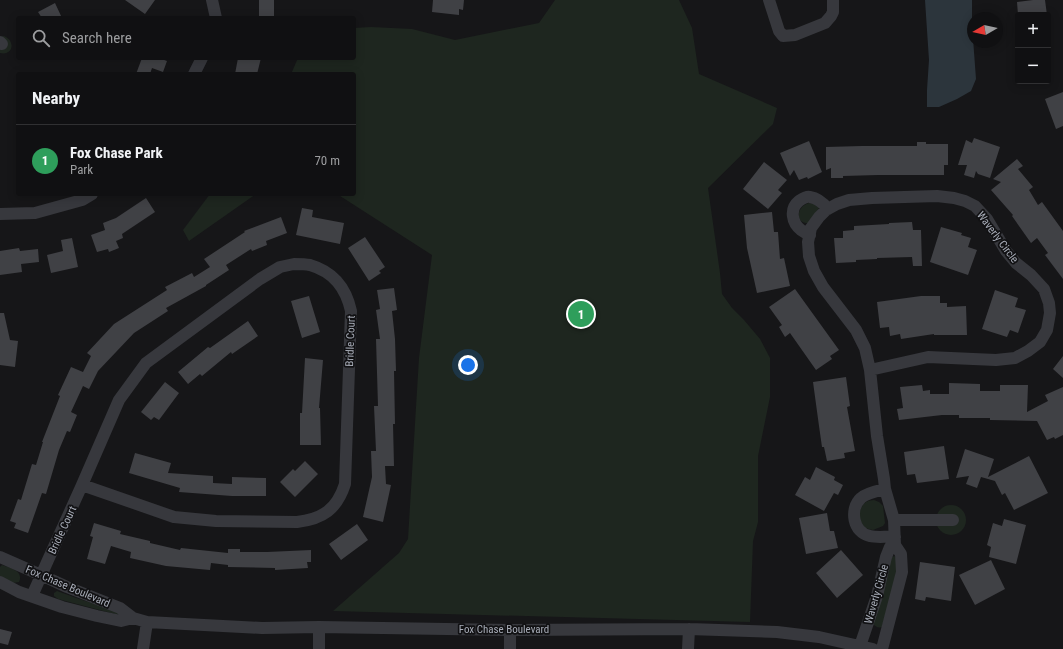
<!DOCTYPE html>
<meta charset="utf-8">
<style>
:root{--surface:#101012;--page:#19191b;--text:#f1f3f6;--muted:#9c9d9f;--line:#303032;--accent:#f2b134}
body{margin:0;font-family:"Roboto Condensed",sans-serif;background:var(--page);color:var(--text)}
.controls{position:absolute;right:12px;top:12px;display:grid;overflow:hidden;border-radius:4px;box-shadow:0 2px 10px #0003}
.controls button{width:36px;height:36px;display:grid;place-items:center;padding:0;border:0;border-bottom:1px solid var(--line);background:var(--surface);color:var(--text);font:20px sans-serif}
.compass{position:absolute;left:967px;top:12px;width:36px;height:36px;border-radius:50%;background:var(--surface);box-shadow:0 2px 10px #0003;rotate:261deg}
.you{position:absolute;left:468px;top:365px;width:14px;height:14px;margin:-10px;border:3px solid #fff;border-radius:50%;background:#1a73e8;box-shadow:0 0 0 6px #1a73e833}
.badge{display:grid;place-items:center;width:26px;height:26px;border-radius:50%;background:var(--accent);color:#fff;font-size:13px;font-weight:700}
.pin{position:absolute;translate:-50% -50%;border:2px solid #fff;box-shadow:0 1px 4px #0006}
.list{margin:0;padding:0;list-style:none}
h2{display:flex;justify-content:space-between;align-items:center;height:52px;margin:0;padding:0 16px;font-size:17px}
h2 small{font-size:13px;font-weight:400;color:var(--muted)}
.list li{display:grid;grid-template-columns:26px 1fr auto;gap:12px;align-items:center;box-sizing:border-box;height:72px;padding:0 16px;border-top:1px solid var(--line)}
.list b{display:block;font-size:15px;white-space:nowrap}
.list p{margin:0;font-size:13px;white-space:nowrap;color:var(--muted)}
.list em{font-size:13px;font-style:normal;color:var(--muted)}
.icon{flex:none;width:22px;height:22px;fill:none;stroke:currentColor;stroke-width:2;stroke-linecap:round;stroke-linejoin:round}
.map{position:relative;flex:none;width:1063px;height:649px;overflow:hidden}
.search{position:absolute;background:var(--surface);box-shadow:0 2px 10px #0003;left:16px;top:16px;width:340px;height:44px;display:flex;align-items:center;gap:10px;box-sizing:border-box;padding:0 14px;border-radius:4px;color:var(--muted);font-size:15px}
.panel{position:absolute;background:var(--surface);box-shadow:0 2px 10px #0003;left:16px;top:72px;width:340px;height:124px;border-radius:4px}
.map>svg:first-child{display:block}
.green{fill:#1e261f}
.water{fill:#2c353c}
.building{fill:#404145}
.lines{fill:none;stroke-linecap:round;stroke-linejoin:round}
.street{stroke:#37383d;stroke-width:12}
.labels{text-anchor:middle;stroke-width:3.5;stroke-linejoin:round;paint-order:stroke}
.street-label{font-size:11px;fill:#a8adb8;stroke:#111113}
</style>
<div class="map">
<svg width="1063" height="649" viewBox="0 0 1063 649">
<rect width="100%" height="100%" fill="#161618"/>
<path class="green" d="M555,0H679L692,28L699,74L777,108L773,124L708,188L720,273L722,294L732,308L744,320L760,339L770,358V397L758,456V522L753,541L750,622L333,611L399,553L408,539L419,358L432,255L337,194H354V74H291L298,58H354V28L371,27L412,29L455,40L539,23Z
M4,36C16,41 13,56 0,53V37Z
M210,194H256L189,241L183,230Z
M809,203L814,204L819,208L808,223C794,223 797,206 809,203Z
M874,500L879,502L883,506L885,523L883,526L873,530C870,529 867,529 864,527C857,521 858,505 868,501C869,501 872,500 874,500Z
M936 520a15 15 0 1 1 30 0a15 15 0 1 1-30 0Z
M895,556C902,566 885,614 882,627C878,628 876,627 873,624L891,557Z
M2,565C11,568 24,571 19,582L13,583L3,579L0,576V567Z
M57,591L82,600L121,612L122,615L115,614L58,599L54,596V593Z"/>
<path class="water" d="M925,0H972V25L976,79L971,91L957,99L939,107H927V90L929,60Z"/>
<path class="building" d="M125,0H155L145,14Z
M259,0H274V18H259Z
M433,0H464L463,10L459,9V15L432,12Z
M1033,0H1045L1047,15H1018L1017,2Z
M55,3L62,18H42L38,12Z
M142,58H159L167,61L163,72L152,68L150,74H136Z
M238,58H261L257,74H235Z
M1063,92V126L1056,129L1045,99Z
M974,138L1000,147L990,178L978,174L976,171L974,178L964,175L967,165H958L966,140L972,143Z
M809,141L822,172L808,179L807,177L799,180L794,170L790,176L780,153Z
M917,142H926V144H948V165H944V175H878L843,176V178H831V168L826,170V147L862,146H917Z
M1017,159L1023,166L1018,169L1033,187L1029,190L1038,205L1042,202L1063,231V279L1045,255L1048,253L1037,238L1031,243L1012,216L1013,215L991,190L1001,182L993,179Z
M764,162L787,180L778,190L782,193L768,209L743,189Z
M146,198L155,212L122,234L123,238L116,241L119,248L109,252L108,249L97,252L91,235L105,230L103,223L116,218Z
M302,208L313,210L312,217L344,223L340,244L296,235Z
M772,212L774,232H778L780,259L784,258L790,286L757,293L747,248L744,215Z
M281,217L287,233L266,241L267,245L252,251L251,249L226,265L229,270L206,285V286L166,308L168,311L134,333L98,371L89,389L83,386L71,412L77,415L70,432L67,431L59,450L46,494L42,493L28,533L14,528L16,523L10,521L18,499L21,500L32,464L36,465L43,442H42L60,396L58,395L71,367L83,372L91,356L87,353L114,324L167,290L165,287L192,273L194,277L210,267L204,259L245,232L244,231Z
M912,222L913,230H921L922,266H913L912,257L877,258V259L856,260V262L836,263L834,238H843V231L854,230V226L889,224V223Z
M941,227L962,233L961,235L971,238L968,247L977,250L968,275L930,262Z
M365,237L385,267L379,271L381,273L369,281L348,248Z
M72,238L78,267L51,273L47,255L63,251L61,240Z
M19,248L20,251L38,249L39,262L21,264L22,272L0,275V251Z
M394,288L397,310L392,311L395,339L396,371H394L395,424H393L394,466H385L386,484L391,485L383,522L363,517L372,477L371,451H376L374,406H378L376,339H380L376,310L380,309L377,290Z
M795,289L839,350L830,356L832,359L816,370L790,333L785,337L779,327L782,325L769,307Z
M995,290L1018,298L1015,307L1026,310L1018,333L1010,330L1007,337L982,329Z
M309,296L320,332L302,338L291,301Z
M921,296H940V303H947V307L966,306L967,335H934V334L901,339L900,334L890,336L889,327L880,328L877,302Z
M0,313H4L10,340L18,341L15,367L0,365Z
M248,321L258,336L232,354L231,352L202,376L200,374L188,384L178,372L208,347L210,348Z
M1063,356V378L1053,369Z
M305,358L323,360L319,408H320L321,445H300V413H302Z
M846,377L850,406L847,407L855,451L844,453L845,458L827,461L824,447H822L819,426L813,382Z
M165,382L179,393L159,420L154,417L151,420L141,412Z
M949,383L980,384V391H1000V385H1028L1027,412L1048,401L1045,395L1063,387V435L1055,439L1054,437L1047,440L1037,421L990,420V418H959V415H942L899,420L897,409L903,408L900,387L922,385L923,391L930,390V394H949Z
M944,446L949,479L917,483L915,474L907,475L904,452Z
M965,449L994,459L988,477L1029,456L1048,493L1014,510L1005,493L1002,495L995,481L981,477L977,488L966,484L969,476L956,478Z
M135,453L171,463L168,473L213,476V483L232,484V477L266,478V496H232L179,492L180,488L129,473Z
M305,461L318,474L295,497L280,482L293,469L295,471Z
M816,467L835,477L834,480L843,485L838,495L834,493L824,511L795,495L805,477L810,480Z
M827,513L830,531H834L838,548L806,554L799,518Z
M1004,519L1026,525L1016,564L989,557L991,547L987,545L993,523L1002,526Z
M94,523L121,531L120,534L150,541V543L180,550L181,548L228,553V549H240V552H267L311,550V562H307L308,568L275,570V568L228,567V565L211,563L210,570L166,566L130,558L131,552L111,546L105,564L87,559L93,537L90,536Z
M357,524L368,540L341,560L329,544Z
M841,550L863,575L837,598L816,573Z
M991,560L1005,589L975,605L959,575Z
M920,562L955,567L951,601L926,597L925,601L915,599Z
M0,629L12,632L8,645L0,643Z"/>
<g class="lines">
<path class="street" d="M212,0L216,18
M769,0L779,31L783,36L795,35L825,23L831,16L833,12V0
M0,42L2,44
M194,74L202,58
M0,214L35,213L82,200L92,194
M810,235C807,234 804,232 801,230C792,223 789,209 799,201C802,199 806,196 810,197C817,198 824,204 828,209
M294,264C299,264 305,264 310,265C334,272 346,288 351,311L345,484C337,509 323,519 297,522L216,521L174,517L82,485L119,400L146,363L260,279L280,267Z
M870,370L928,357L996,360L1015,358L1028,351L1040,342L1047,330L1050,313L1049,303L1044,289L1031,275L1016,263L1006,251L987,219L975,206L965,201L954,198L937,196L872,198L849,200L837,204L826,210L819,217L811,228L808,242L809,256L814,271L823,287L856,330L865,348L870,370L877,436L884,479L885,489L894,520L895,545L901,554L902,572L882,649
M885,489C877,491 867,493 861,498C849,509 853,533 870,536C878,538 887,536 895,537
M894,520H953
M0,557L41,575L67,587L120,608L133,618L147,622L262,628L319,627L510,630L689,629L777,632L819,637L873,649
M0,582L19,592L62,607L97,616L121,621L133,618
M32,596L48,560L82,485
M319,627V649
M510,630V649
M860,646L877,596L886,557L890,547L895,545
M143,649L147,622
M688,649L689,629"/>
</g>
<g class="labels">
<g class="street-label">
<text transform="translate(998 237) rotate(53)" y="4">Waverly Circle</text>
<text transform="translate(350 341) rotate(-88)" y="4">Bridle Court</text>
<text transform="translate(62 530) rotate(-65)" y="4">Bridle Court</text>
<text transform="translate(68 586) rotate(23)" y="4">Fox Chase Boulevard</text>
<text transform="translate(876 594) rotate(-74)" y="4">Waverly Circle</text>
<text x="504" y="633">Fox Chase Boulevard</text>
</g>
</g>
</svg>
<div class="controls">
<button>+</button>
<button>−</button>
</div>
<svg class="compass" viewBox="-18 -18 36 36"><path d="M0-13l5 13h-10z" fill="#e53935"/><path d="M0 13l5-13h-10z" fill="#9c9d9f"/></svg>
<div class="you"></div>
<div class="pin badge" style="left:581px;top:314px;background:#2e9e5b">1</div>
<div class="search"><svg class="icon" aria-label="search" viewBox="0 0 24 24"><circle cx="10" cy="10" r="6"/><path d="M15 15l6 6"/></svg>Search here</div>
<section class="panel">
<h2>Nearby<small></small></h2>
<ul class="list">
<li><span class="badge" style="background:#2e9e5b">1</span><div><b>Fox Chase Park</b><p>Park</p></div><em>70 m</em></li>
</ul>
</section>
</div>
